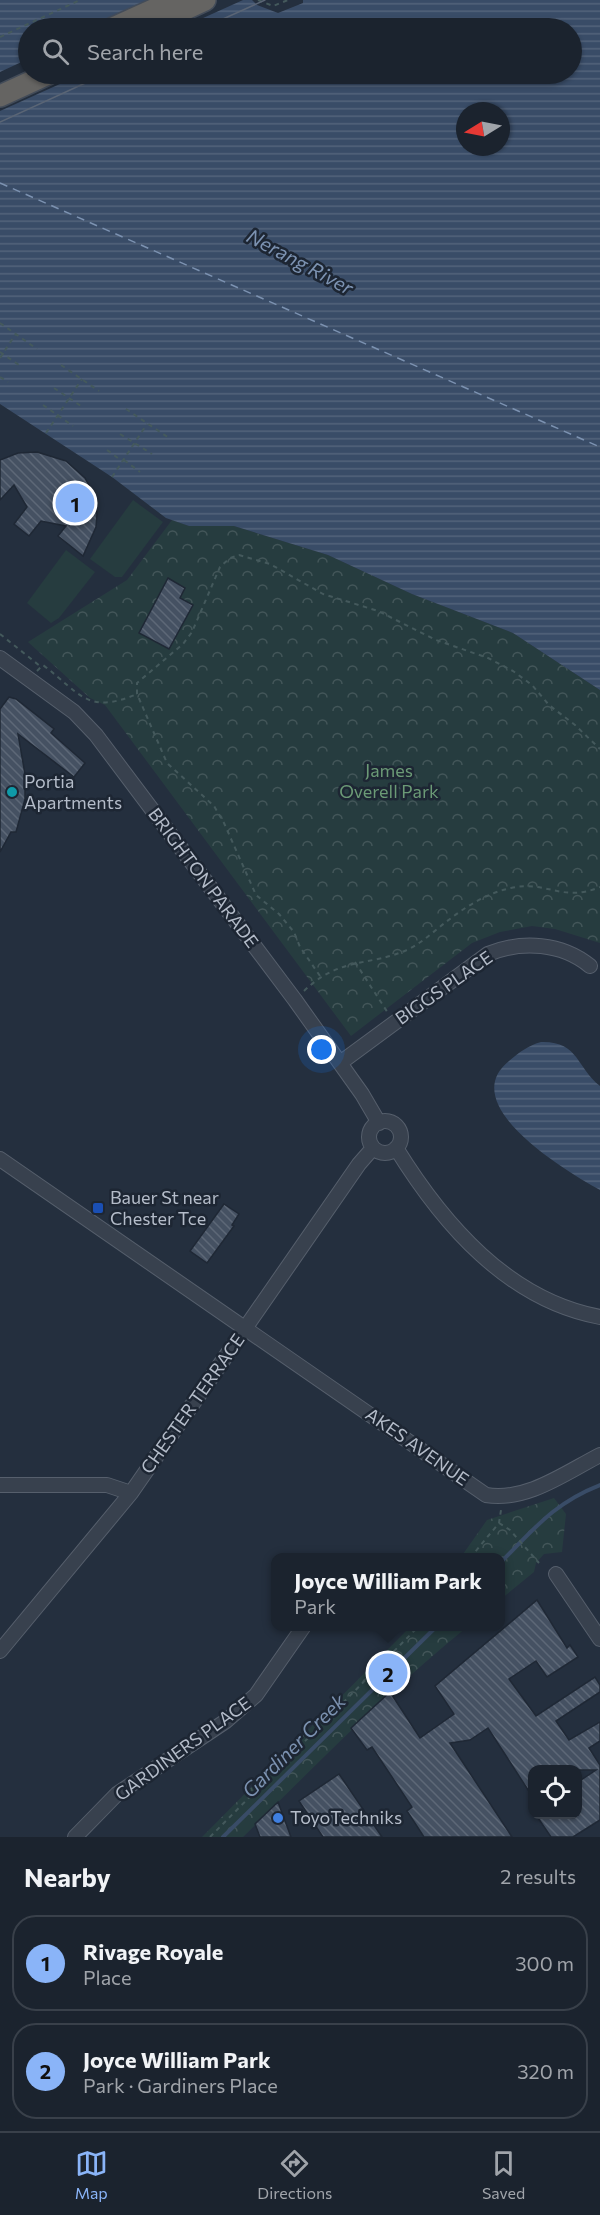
<!DOCTYPE html>
<meta charset="utf-8">
<style>
:root{--surface:#1b232e;--page:#282f3a;--text:#f1f3f6;--muted:#a0a4aa;--line:#39404a;--accent:#8ab4f8}
body{margin:0;font-family:Commissioner,sans-serif;background:var(--page);color:var(--text)}
.controls{position:absolute;right:18px;bottom:18px;display:grid;overflow:hidden;border-radius:12px;box-shadow:0 2px 4px #0004}
.controls button{width:54px;height:54px;display:grid;place-items:center;padding:0;border:0;border-bottom:2px solid var(--line);background:var(--surface);color:var(--text);font:30px sans-serif}
.compass{position:absolute;left:456px;top:102px;width:54px;height:54px;border-radius:50%;background:var(--surface);box-shadow:0 2px 4px #0004;rotate:260deg}
.you{position:absolute;left:322px;top:1050px;width:21px;height:21px;margin:-15px;border:4px solid #fff;border-radius:50%;background:#1a73e8;box-shadow:0 0 0 9px #1a73e833}
.badge{display:grid;place-items:center;width:39px;height:39px;border-radius:50%;background:var(--accent);color:#111;font-size:20px;font-weight:700}
.pin{position:absolute;translate:-50% -50%;border:3px solid #fff;box-shadow:0 2px 6px #0006}
.popup{position:absolute;left:271px;top:1553px;width:234px;height:78px;box-sizing:border-box;display:grid;place-content:center;border-radius:12px;background:var(--surface);filter:drop-shadow(0 2px 4px #0005);font-size:20px;white-space:nowrap;color:var(--muted)}
.popup b{font-size:22px;color:var(--text)}
.popup::after{content:'';position:absolute;left:50%;top:100%;margin-left:-12px;border:12px solid transparent;border-top-color:var(--surface)}
.list{margin:0;padding:0;list-style:none}
h2{display:flex;justify-content:space-between;align-items:center;height:78px;margin:0;padding:0 24px;font-size:26px}
h2 small{font-size:20px;font-weight:400;color:var(--muted)}
.list li{display:grid;grid-template-columns:39px 1fr auto;gap:18px;align-items:center;box-sizing:border-box;height:96px;margin:0 12px 12px;padding:0 12px;border:2px solid var(--line);border-radius:24px}
.list b{display:block;font-size:22px;white-space:nowrap}
.list p{margin:0;font-size:20px;white-space:nowrap;color:var(--muted)}
.list em{font-size:20px;font-style:normal;color:var(--muted)}
.icon{flex:none;width:33px;height:33px;fill:none;stroke:currentColor;stroke-width:2;stroke-linecap:round;stroke-linejoin:round}
.map{position:relative;flex:none;width:600px;height:1837px;overflow:hidden}
.search{position:absolute;background:var(--surface);box-shadow:0 2px 4px #0004;left:18px;right:18px;top:18px;height:66px;display:flex;align-items:center;gap:15px;box-sizing:border-box;padding:0 21px;border-radius:33px;color:var(--muted);font-size:22px}
.sheet{height:294px;background:var(--surface)}
nav{display:flex;justify-content:space-around;align-items:center;box-sizing:border-box;height:84px;border-top:2px solid var(--line);background:var(--surface);font-size:16px;color:var(--muted)}
nav a{display:grid;justify-items:center;gap:3px}
nav .on{color:var(--accent)}
.map>svg:first-child{display:block}
.grass{fill:#263c3f}
.forest{fill:url(#forest-crowns)}
.water{fill:url(#water-rules);fill-rule:evenodd}
.pier{fill:#242f3e}
.lines{fill:none;stroke-linecap:round;stroke-linejoin:round}
.stream{stroke:#394c67;stroke-width:4}
.ferry{stroke:#7c92b1;stroke-width:1.5;stroke-dasharray:8 6;stroke-linecap:butt}
.building{fill:url(#building-back-hatch);stroke:#1f2835;stroke-width:1.5}
.minor-casing{stroke:#565f6c;stroke-width:16}
.trunk-casing{stroke:#434c59;stroke-width:24}
.path{stroke:#44595c;stroke-width:2;stroke-dasharray:4.5 4.5;stroke-linecap:butt}
.minor{stroke:#38414e;stroke-width:14}
.trunk{stroke:#656462;stroke-width:21}
.tram{stroke:#5a6575;stroke-width:1.5}
.culture-dot{fill:#0f9aa8;stroke:#1d2633;stroke-width:2}
.transit-dot{fill:#1a4fb4;stroke:#1d2633;stroke-width:2}
.shop-dot{fill:#3f7fe0;stroke:#1d2633;stroke-width:2}
.labels{text-anchor:middle;stroke-width:5;stroke-linejoin:round;paint-order:stroke}
.park-label{font-size:18px;fill:#6b9a76;stroke:#1d2633}
.poi-label{font-size:18px;fill:#b4bcc9;stroke:#1d2633;text-anchor:start}
.street-label{font-size:18px;fill:#b4bcc9;stroke:#1d2633}
.water-label{font-size:20px;font-style:italic;fill:#7c92b1;stroke:#1d2633}
</style>
<div class="map">
<svg width="600" height="1837" viewBox="0 0 600 1837">
<defs>
<pattern id="forest-crowns" width="20" height="18" patternUnits="userSpaceOnUse" patternTransform="scale(1.5)"><rect width="20" height="18" fill="#263c3f"/><path d="M2 6a3 3 0 1 1 6 0M12 15a3 3 0 1 1 6 0" fill="none" stroke="#435659"/></pattern>
<pattern id="water-rules" width="6" height="5" patternUnits="userSpaceOnUse" patternTransform="scale(1.5)"><rect width="6" height="5" fill="#394c67"/><path d="M0 2.5h6" fill="none" stroke="#53647b"/></pattern>
<pattern id="building-back-hatch" width="6" height="6" patternUnits="userSpaceOnUse" patternTransform="scale(1.5)"><rect width="6" height="6" fill="#455162"/><path d="M-1 5l2 2M0 0l6 6M5-1l2 2" fill="none" stroke="#5d6877"/></pattern>
</defs>
<rect width="100%" height="100%" fill="#242f3e"/>
<path class="grass" d="M133,500L163,522L122,577H115L90,559Z
M66,550L95,572L59,618L51,623L27,603Z"/>
<path class="forest" d="M172,520L189,526H234L328,555L412,594L513,633L600,690V943L555,929L532,926L500,932L472,943L351,1036L105,705L90,698L28,642L127,580Z
M554,1498L566,1514L562,1552L544,1554L536,1563L534,1572L501,1599L500,1558L461,1557L487,1520Z
M410,1627H467C387,1692 316,1765 243,1837H202Z"/>
<path class="water" d="M0,0H252L257,5L278,13L303,3V0H600V690L513,633L412,594L328,555L234,526H189L166,518L112,477L0,404ZM28,28H572V74H28ZM465,111H501V147H465Z
M541,1042C579,1041 576,1067 600,1086V1190C568,1172 454,1105 509,1061C520,1052 527,1046 541,1042Z"/>
<path class="pier" d="M157,0H243L181,28H95Z
M28,59V74H82L0,111V72Z"/>
<g class="lines">
<path class="stream" d="M500,1563C535,1528 554,1503 600,1485
M223,1837L437,1626"/>
<path class="ferry" d="M0,183L600,447"/>
</g>
<path class="building" d="M37,452L66,461L85,478L91,489L97,514L96,527L83,556L58,536L66,526L41,521L29,536L14,524L27,507L14,485L0,500V460L18,453Z
M168,578L185,588L180,598L193,605L169,649L139,633Z
M9,697L16,699L54,729L51,733L85,763L74,777L18,734L25,774V799L16,832H11L0,852V709Z
M224,1204L239,1214L232,1225L234,1226L207,1263L190,1251Z
M537,1600L567,1648L570,1645L578,1657L547,1677L536,1661L509,1679L536,1716L595,1677L600,1685V1692L556,1721L569,1740L600,1722V1741L589,1748L600,1765V1820L573,1837H551L536,1815H578V1782L596,1770H532V1796L488,1728L470,1740L450,1743L512,1837H424L407,1811L412,1807L372,1747L367,1750L351,1728L390,1692L420,1738L454,1714L435,1686Z
M339,1774L382,1837H323L299,1801Z
M278,1802L291,1837H260L255,1824Z"/>
<g class="lines">
<defs>
<path id="minor" d="M0,658L74,712L96,735L295,1000L362,1094L379,1123
M340,1063L488,954C522,940 562,943 590,966
M369 1137a16 16 0 1 1 32 0a16 16 0 1 1-32 0Z
M396,1148C443,1224 508,1300 600,1317
M0,1159L486,1495C526,1502 565,1473 600,1455
M0,1485H107L131,1493
M556,1574L600,1639
M0,1651L131,1493L359,1164L373,1148
M75,1837L117,1794L226,1721L256,1695L304,1626"/>
<path id="trunk" d="M162,20L205,0
M113,28L175,0
M0,96L48,74"/>
</defs>
<use href="#minor" class="minor-casing"/>
<use href="#trunk" class="trunk-casing"/>
<path class="path" d="M258,0L273,6L288,0
M0,37L80,0
M0,323L37,349
M0,352L19,365
M0,358L15,335
M61,365L99,391
M0,377L8,382
M54,388L84,408
M43,405L73,426
M126,409L169,438
M46,433L82,379
M120,434L152,454
M107,450L122,461
M124,460L140,472
M112,477L147,424
M0,634L40,666
M37,671L43,665C81,694 87,715 137,694
M355,962L388,1013
M320,976L300,947L294,932L279,914L256,895L224,823L214,806L167,763L137,694V683L183,644L192,632L220,567L230,558L239,555L270,564L323,594L378,611L436,640L488,658L513,671L532,685L549,705L575,725L600,749
M304,991C340,956 370,967 409,949C423,942 434,931 446,922C465,907 487,893 511,888C547,880 562,903 600,887
M499,1523L510,1530L539,1563
M470,1558L499,1523L501,1510
M210,1837L419,1626"/>
<use href="#minor" class="minor"/>
<use href="#trunk" class="trunk"/>
<path class="tram" d="M203,28L265,0
M0,122L105,74"/>
</g>
<circle class="culture-dot" cx="12" cy="792" r="6"/>
<rect class="transit-dot" x="92" y="1202" width="12" height="12" rx="3"/>
<circle class="shop-dot" cx="278" cy="1818" r="6"/>
<g class="labels">
<g class="park-label">
<text x="389" y="777">James<tspan x="389" dy="21">Overell Park</tspan></text>
</g>
<g class="poi-label">
<text x="24" y="788">Portia<tspan x="24" dy="21">Apartments</tspan></text>
<text x="110" y="1204">Bauer St near<tspan x="110" dy="21">Chester Tce</tspan></text>
<text x="290" y="1824">ToyoTechniks</text>
</g>
<g class="street-label">
<text transform="translate(203 878) rotate(53)" y="6">BRIGHTON PARADE</text>
<text transform="translate(444 988) rotate(-35)" y="6">BIGGS PLACE</text>
<text transform="translate(193 1404) rotate(-55)" y="6">CHESTER TERRACE</text>
<text transform="translate(417 1447) rotate(35)" y="6">AKES AVENUE</text>
<text transform="translate(183 1749) rotate(-36)" y="6">GARDINERS PLACE</text>
</g>
<g class="water-label">
<text transform="translate(300 262) rotate(28)" y="7">Nerang River</text>
<text transform="translate(294 1746) rotate(-45)" y="7">Gardiner Creek</text>
</g>
</g>
</svg>
<div class="controls">
<button><svg class="icon" aria-label="locate" viewBox="0 0 24 24"><circle cx="12" cy="12" r="6"/><path d="M12 2v4M12 18v4M2 12h4M18 12h4"/></svg></button>
</div>
<svg class="compass" viewBox="-18 -18 36 36"><path d="M0-13l5 13h-10z" fill="#e53935"/><path d="M0 13l5-13h-10z" fill="#a0a4aa"/></svg>
<div class="you"></div>
<div class="pin badge" style="left:75px;top:503px">1</div>
<div class="pin badge" style="left:388px;top:1673px">2</div>
<div class="popup"><b>Joyce William Park</b>Park</div>
<div class="search"><svg class="icon" aria-label="search" viewBox="0 0 24 24"><circle cx="10" cy="10" r="6"/><path d="M15 15l6 6"/></svg>Search here</div>
</div>
<section class="sheet">
<h2>Nearby<small>2 results</small></h2>
<ul class="list">
<li><span class="badge">1</span><div><b>Rivage Royale</b><p>Place</p></div><em>300 m</em></li>
<li><span class="badge">2</span><div><b>Joyce William Park</b><p>Park · Gardiners Place</p></div><em>320 m</em></li>
</ul>
</section>
<nav>
<a class="on"><svg class="icon" aria-label="map" viewBox="0 0 24 24"><path d="M3 6l6-2 6 2 6-2v14l-6 2-6-2-6 2zM9 4v14M15 6v14"/></svg>Map</a>
<a><svg class="icon" aria-label="directions" viewBox="0 0 24 24"><path d="M12 3l9 9-9 9-9-9zM9 14v-3h6M13 9l2 2-2 2"/></svg>Directions</a>
<a><svg class="icon" aria-label="saved" viewBox="0 0 24 24"><path d="M7 4h10v16l-5-4-5 4z"/></svg>Saved</a>
</nav>
